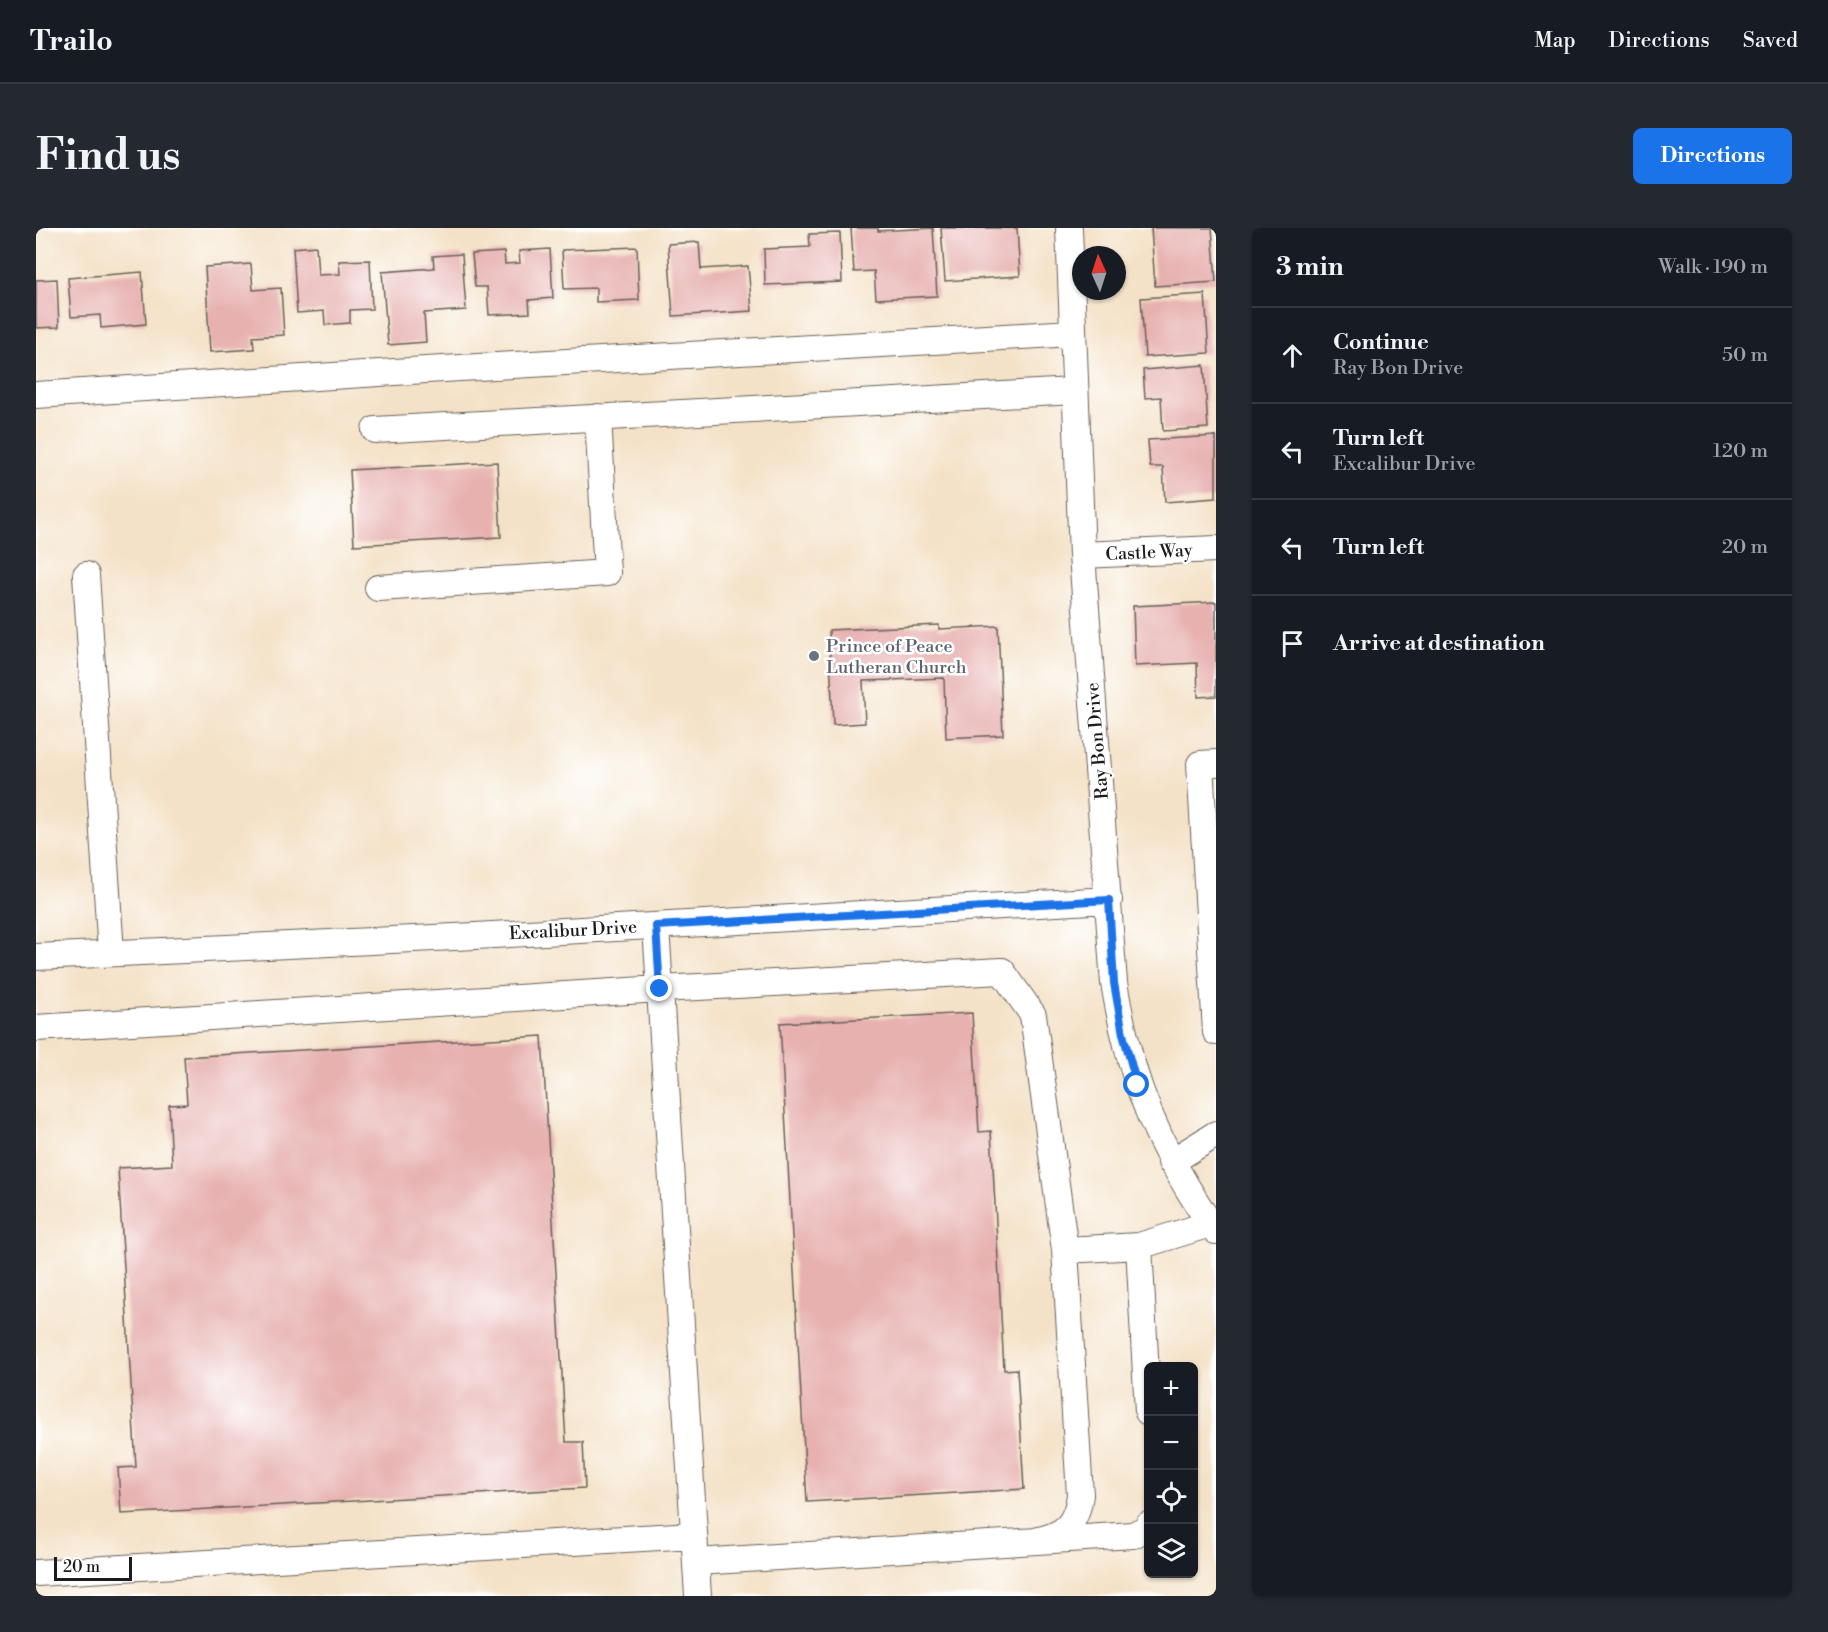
<!DOCTYPE html>
<meta charset="utf-8">
<style>
:root{--surface:#171b24;--page:#242831;--text:#f1f3f6;--muted:#9ea1a6;--line:#363941;--accent:#1a73e8}
body{margin:0;font-family:"Libre Bodoni",serif;background:var(--page);color:var(--text)}
.controls{position:absolute;right:18px;bottom:18px;display:grid;overflow:hidden;border-radius:9px;box-shadow:0 2px 4px #0004}
.controls button{width:54px;height:54px;display:grid;place-items:center;padding:0;border:0;border-bottom:2px solid var(--line);background:var(--surface);color:var(--text);font:30px sans-serif}
.compass{position:absolute;left:1036px;top:18px;width:54px;height:54px;border-radius:50%;background:var(--surface);box-shadow:0 2px 4px #0004;rotate:357deg}
.scale{position:absolute;left:18px;bottom:15px;width:78px;box-sizing:border-box;padding-left:6px;border:3px solid #1c1c1c;border-top:0;font-size:16px;line-height:21px;white-space:nowrap;color:#1c1c1c;-webkit-text-stroke:4px #fff;paint-order:stroke}
.stop{position:absolute;width:18px;height:18px;margin:-14px;border:4px solid #1a73e8;border-radius:50%;background:#fff}
.stop.end{background:#1a73e8;border-color:#fff;box-shadow:0 2px 6px #0008}
.list{margin:0;padding:0;list-style:none}
h2{display:flex;justify-content:space-between;align-items:center;height:78px;margin:0;padding:0 24px;font-size:26px}
h2 small{font-size:20px;font-weight:400;color:var(--muted)}
.list li{display:grid;grid-template-columns:39px 1fr auto;gap:18px;align-items:center;box-sizing:border-box;height:96px;padding:0 24px;border-top:2px solid var(--line)}
.list b{display:block;font-size:22px;white-space:nowrap}
.list p{margin:0;font-size:20px;white-space:nowrap;color:var(--muted)}
.list em{font-size:20px;font-style:normal;color:var(--muted)}
.icon{flex:none;width:33px;height:33px;fill:none;stroke:currentColor;stroke-width:2;stroke-linecap:round;stroke-linejoin:round}
.map{position:relative;flex:none;width:1180px;height:1368px;overflow:hidden;border-radius:9px}
header{display:flex;align-items:center;gap:36px;box-sizing:border-box;height:84px;padding:0 30px;background:var(--surface);border-bottom:2px solid var(--line)}
header strong{font-size:28px}
nav{display:flex;gap:33px;margin-inline-start:auto;font-size:21px}
.intro{display:flex;align-items:center;justify-content:space-between;box-sizing:border-box;height:144px;padding:0 36px}
h1{margin:0;font-size:42px}
.button{padding:15px 27px;border-radius:9px;background:var(--accent);color:#fff;font-size:21px;font-weight:700}
main{display:flex;gap:36px;padding:0 36px}
aside{flex:1;background:var(--surface);border-radius:9px;box-shadow:0 2px 4px #0004}
.map>svg:first-child{display:block}
.building{fill:#e7b1b0}
.lines{fill:none;stroke-linecap:round;stroke-linejoin:round}
.minor-casing{stroke:#686158;stroke-width:28}
.minor{stroke:#fff;stroke-width:26}
.route{stroke:#1a73e8;stroke-width:8}
.worship-dot{fill:#6b7280;stroke:#fff;stroke-width:2}
.labels{text-anchor:middle;stroke-width:5;stroke-linejoin:round;paint-order:stroke}
.street-label{font-size:18px;fill:#1c1c1c;stroke:#fff}
.worship-label{font-size:18px;fill:#5b616d;stroke:#fff;text-anchor:start}
</style>
<header>
<strong>Trailo</strong>
<nav><a>Map</a><a>Directions</a><a>Saved</a></nav>
</header>
<div class="intro"><h1>Find us</h1><a class="button">Directions</a></div>
<main>
<div class="map">
<svg width="1180" height="1368" viewBox="0 0 1180 1368">
<rect width="100%" height="100%" fill="#fff"/>
<filter id="ink" filterUnits="userSpaceOnUse"><feTurbulence type="fractalNoise" baseFrequency=".0167" numOctaves="2"/><feDisplacementMap in="SourceGraphic" scale="12" xChannelSelector="R" yChannelSelector="G"/><feConvolveMatrix kernelMatrix="1 2 1 2 8 2 1 2 1" color-interpolation-filters="sRGB"/></filter>
<filter id="wash" filterUnits="userSpaceOnUse"><feTurbulence type="fractalNoise" baseFrequency=".008" numOctaves="4" result="noise"/><feDisplacementMap in="SourceGraphic" scale="24" xChannelSelector="R" yChannelSelector="G"/><feGaussianBlur stdDeviation="1.35" result="paint"/><feColorMatrix in="noise" values="0 0 0 0 0 0 0 0 0 0 0 0 0 0 0 0 0 1.4 0 .05"/><feComposite in="paint" operator="in"/></filter>
<g filter="url(#wash)">
<rect width="100%" height="100%" fill="#f4e2c8"/>
<g id="blocks">
<path class="building" d="M815,0H842V3L897,0L901,68L840,71L838,43L818,44Z
M905,0H981L984,48L909,53Z
M1115,0H1176L1180,54L1119,58Z
M804,5L806,54L729,57L728,21L774,19L773,6Z
M663,14L665,41L712,38L716,83L637,88L632,16Z
M280,18L282,47L304,46L303,33L334,32L336,81L314,82V95L289,97L288,83L261,85L257,20Z
M601,19L603,72L560,74V60L528,61L526,22Z
M514,21L517,70L493,72L494,85L453,87L451,59H439L436,26L468,24L469,36L484,35L483,23Z
M426,26L430,82L388,85L390,114L352,117L346,44L398,40L397,28Z
M215,36L217,62L245,60L248,107L217,109L218,121L174,124L169,39Z
M106,44L110,96L65,100L64,87L35,89L32,50Z
M21,51L23,99L0,100V52Z
M1169,66L1173,125L1109,129L1105,70Z
M1168,137L1172,200L1127,203L1125,169L1109,170L1107,142Z
M1180,208V270L1129,274L1127,239H1114L1112,212Z
M461,234L465,309L318,317L314,242Z
M1180,374V468L1162,469L1161,435L1099,438L1097,378Z
M903,397V401L962,398L967,507L910,510L908,450L827,453L829,495L797,497L793,402Z
M936,785L943,904L955,903L968,1142L981,1141L988,1261L771,1274L744,795Z
M506,808L530,1214H547L549,1260L85,1286L82,1240L100,1239L82,940L136,937L133,877L151,876L148,829Z"/>
</g>
</g>
<g filter="url(#ink)">
<use href="#blocks" fill-opacity="0" stroke="#686158" stroke-width="1.5"/>
<g class="lines">
<defs>
<path id="minor" d="M1033,0L1046,327L1078,755C1091,832 1110,893 1152,961C1161,975 1169,990 1180,1003
M0,167L390,142L1037,105
M339,202L1038,163
M1046,327L1180,321
M50,347L75,725
M342,360L571,345L562,189
M1180,535L1164,536L1180,804
M620,698L662,1368
M0,729L439,708L1073,672
M0,800L624,761L966,743L997,787L1029,1022L1044,1267C1040,1298 1028,1307 999,1313
M1135,934L1180,906
M1029,1022L1103,1018
M1112,1184L1103,1018L1174,996
M660,1334L1097,1307L1111,1300L1112,1297
M0,1345L658,1307"/>
</defs>
<use href="#minor" class="minor-casing"/>
<use href="#minor" class="minor"/>
</g>
</g>
<g class="lines" filter="url(#ink)">
<path class="route" d="M624,761L620,698L1073,672L1078,755L1087,806L1101,857"/>
</g>
<circle class="worship-dot" cx="778" cy="428" r="6"/>
<g class="labels">
<g class="street-label">
<text transform="translate(1113 324) rotate(-3)" y="6">Castle Way</text>
<text transform="translate(1061 513) rotate(-95)" y="6">Ray Bon Drive</text>
<text transform="translate(537 702) rotate(-3)" y="6">Excalibur Drive</text>
</g>
<g class="worship-label">
<text x="790" y="424">Prince of Peace<tspan x="790" dy="21">Lutheran Church</tspan></text>
</g>
</g>
</svg>
<div class="controls">
<button>+</button>
<button>−</button>
<button><svg class="icon" aria-label="locate" viewBox="0 0 24 24"><circle cx="12" cy="12" r="6"/><path d="M12 2v4M12 18v4M2 12h4M18 12h4"/></svg></button>
<button><svg class="icon" aria-label="layers" viewBox="0 0 24 24"><path d="M12 4l9 5-9 5-9-5zM3 14l9 5 9-5"/></svg></button>
</div>
<svg class="compass" viewBox="-18 -18 36 36"><path d="M0-13l5 13h-10z" fill="#e53935"/><path d="M0 13l5-13h-10z" fill="#9ea1a6"/></svg>
<div class="scale">20 m</div>
<div class="stop" style="left:1101px;top:857px"></div>
<div class="stop end" style="left:624px;top:761px"></div>
</div>
<aside>
<h2>3 min<small>Walk · 190 m</small></h2>
<ul class="list">
<li><svg class="icon" aria-label="ahead" viewBox="0 0 24 24"><path d="M12 20V5M6 11l6-6 6 6"/></svg><div><b>Continue</b><p>Ray Bon Drive</p></div><em>50 m</em></li>
<li><svg class="icon" aria-label="left" viewBox="0 0 24 24"><path d="M17 20v-9H6M10 6l-5 5 5 5"/></svg><div><b>Turn left</b><p>Excalibur Drive</p></div><em>120 m</em></li>
<li><svg class="icon" aria-label="left" viewBox="0 0 24 24"><path d="M17 20v-9H6M10 6l-5 5 5 5"/></svg><div><b>Turn left</b></div><em>20 m</em></li>
<li><svg class="icon" aria-label="arrive" viewBox="0 0 24 24"><path d="M6 21V4h12l-3 4 3 4H6"/></svg><div><b>Arrive at destination</b></div></li>
</ul>
</aside>
</main>
